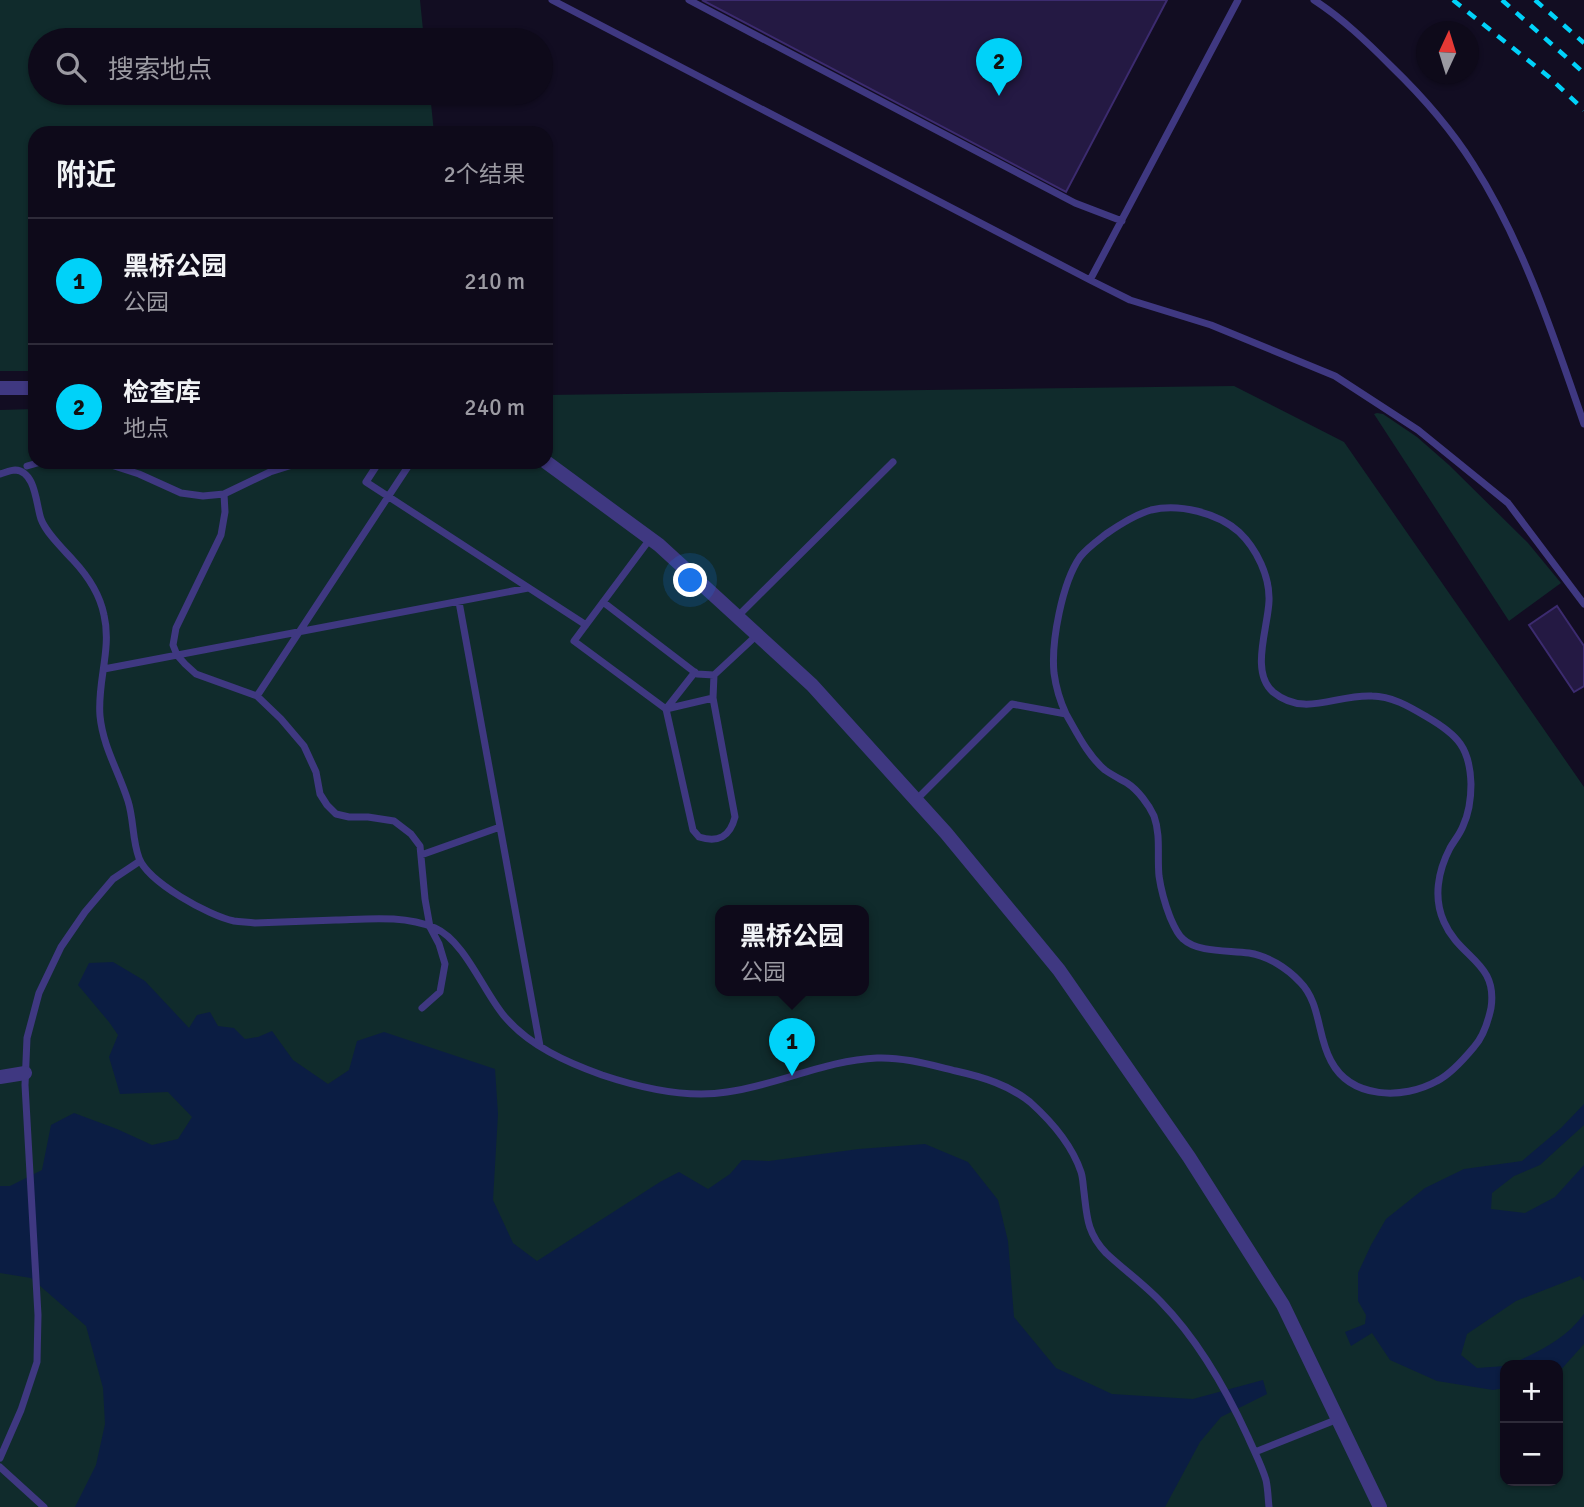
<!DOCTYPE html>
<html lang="zh">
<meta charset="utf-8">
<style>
:root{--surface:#0e0a1a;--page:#171323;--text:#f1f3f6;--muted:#9b9aa2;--line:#2e2b39;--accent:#00d2f9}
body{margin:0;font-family:Signika,"Noto Sans SC",sans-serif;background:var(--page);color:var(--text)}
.controls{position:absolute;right:21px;bottom:21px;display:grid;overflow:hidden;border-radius:14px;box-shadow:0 2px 5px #0004}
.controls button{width:63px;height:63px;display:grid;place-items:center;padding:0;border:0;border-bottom:2px solid var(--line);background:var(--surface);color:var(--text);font:35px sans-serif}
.compass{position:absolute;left:1416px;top:21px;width:63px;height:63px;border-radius:50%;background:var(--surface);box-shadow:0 2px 5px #0004;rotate:4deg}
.you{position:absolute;left:691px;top:581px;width:24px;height:24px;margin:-18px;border:5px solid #fff;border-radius:50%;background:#1a73e8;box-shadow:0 0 0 10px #1a73e833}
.badge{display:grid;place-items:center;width:46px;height:46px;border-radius:50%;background:var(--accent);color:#111;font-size:23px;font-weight:700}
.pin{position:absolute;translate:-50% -58px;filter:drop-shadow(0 2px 4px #0008)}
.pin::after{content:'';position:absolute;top:37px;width:24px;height:21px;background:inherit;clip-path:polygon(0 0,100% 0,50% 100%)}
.popup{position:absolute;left:715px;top:905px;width:154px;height:91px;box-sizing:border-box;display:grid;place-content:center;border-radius:14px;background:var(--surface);filter:drop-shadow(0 2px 5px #0005);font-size:23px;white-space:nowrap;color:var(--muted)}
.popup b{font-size:26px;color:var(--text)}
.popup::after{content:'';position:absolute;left:50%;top:100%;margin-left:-14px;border:14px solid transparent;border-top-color:var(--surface)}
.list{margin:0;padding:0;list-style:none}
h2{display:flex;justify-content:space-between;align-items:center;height:91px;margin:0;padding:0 28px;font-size:30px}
h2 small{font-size:23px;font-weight:400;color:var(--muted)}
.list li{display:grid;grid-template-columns:46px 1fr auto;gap:21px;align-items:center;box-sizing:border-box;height:126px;padding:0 28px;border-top:2px solid var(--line)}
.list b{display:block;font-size:26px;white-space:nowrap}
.list p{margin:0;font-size:23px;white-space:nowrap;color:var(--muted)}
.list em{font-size:23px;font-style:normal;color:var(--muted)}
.icon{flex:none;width:38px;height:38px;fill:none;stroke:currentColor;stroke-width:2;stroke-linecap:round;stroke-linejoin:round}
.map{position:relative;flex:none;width:1584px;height:1507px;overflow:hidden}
.search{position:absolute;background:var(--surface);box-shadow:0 2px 5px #0004;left:28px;top:28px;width:525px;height:77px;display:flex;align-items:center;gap:18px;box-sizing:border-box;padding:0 24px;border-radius:38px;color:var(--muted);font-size:26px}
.panel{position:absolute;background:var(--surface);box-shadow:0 2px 5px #0004;left:28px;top:126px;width:525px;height:343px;border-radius:21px}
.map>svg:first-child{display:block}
.green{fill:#102b2c;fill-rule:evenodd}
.water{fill:#0b1d43}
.building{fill:#241943;stroke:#3c2b6f;stroke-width:2}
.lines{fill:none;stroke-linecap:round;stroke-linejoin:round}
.service{stroke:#3f3881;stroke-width:7}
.minor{stroke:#3f3881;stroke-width:14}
.rail{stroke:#00d2f9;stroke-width:4.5;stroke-dasharray:10 9;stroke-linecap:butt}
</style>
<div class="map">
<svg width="1584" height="1507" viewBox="0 0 1584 1507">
<rect width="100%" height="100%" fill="#120d22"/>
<path class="green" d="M0,0H420L424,40H40V93H430L434,133H35V371H0Z
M1234,386L1344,442L1584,787V1507H0V410L35,409V462H546V395ZM720,910H864V990H720ZM1505,1365H1558V1481H1505Z
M1377,413L1383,414L1417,437L1449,465L1528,543L1561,583L1509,621L1374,414Z"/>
<path class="water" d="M113,962L145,981L189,1028L197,1015L210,1012L218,1026L234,1028L245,1039L258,1037L272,1031L293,1060L328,1084L349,1070L357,1041L384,1032L495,1069L498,1114L493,1200L513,1243L537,1261L660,1182L679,1172L708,1189L730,1174L742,1160L769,1161L859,1149L925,1144L968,1162L998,1200L1008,1241L1014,1317L1056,1368L1112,1394L1193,1399L1263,1380L1267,1394L1221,1417L1200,1442L1165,1507H75L96,1465L105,1424L103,1388L86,1326L31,1278L0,1273V1186H10L42,1170L51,1125L74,1113L117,1129L152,1145L178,1139L192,1117L168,1092L120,1094L109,1057L118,1035L109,1022L78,985L89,963Z
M1584,1104V1125L1540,1165L1514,1176L1492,1193L1491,1209L1525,1213L1555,1197L1584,1165V1281L1580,1276L1516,1301L1467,1334L1461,1355L1477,1368L1505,1366V1388L1493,1390L1437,1381L1390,1360L1372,1333L1351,1346L1345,1332L1365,1324L1366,1315L1358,1301V1273L1371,1245L1386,1219L1425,1188L1464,1169L1522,1161L1561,1128Z
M1584,1314V1344L1558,1373V1365H1509C1538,1352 1565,1340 1584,1314Z"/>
<path class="building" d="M702,0H1167L1066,192Z
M1557,606L1584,646V686L1574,692L1529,625Z"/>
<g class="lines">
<path class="service" d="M552,0L1090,280L1130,300L1211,325L1335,376L1418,430L1508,503L1584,604
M689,0L1075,203L1122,221
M1314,0C1342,18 1367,42 1391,66C1421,95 1451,129 1473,164C1523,242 1554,337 1584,424
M1090,280L1238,0
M102,462L139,474L181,493L203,496L224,494L270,472L302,462
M379,462L366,482L586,625
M27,466L41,462
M0,474C4,473 11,470 15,470C36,471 36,505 41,519C46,533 63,549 73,560C87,575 100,595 104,615C112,649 97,682 100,716C103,747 119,772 128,801C134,820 132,839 139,858C148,882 209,916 234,921C241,922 248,922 255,923C282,922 309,921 336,920C369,919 404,915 435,928C465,941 484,993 505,1017C530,1046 566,1062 602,1075C641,1088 686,1099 727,1092C778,1085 826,1060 877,1058C904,1057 931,1065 956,1071C983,1077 1009,1085 1030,1102C1050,1120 1072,1145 1081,1172C1083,1178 1083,1185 1084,1192C1087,1217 1087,1233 1106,1253C1124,1270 1144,1284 1161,1302C1198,1340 1226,1389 1248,1437C1254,1451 1262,1466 1266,1480C1268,1489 1268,1498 1269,1507
M224,494L225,512L221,535L176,628L173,645L177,655L185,664L196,674L257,696L281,719L304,746L316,772L320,794L327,805L336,814L349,817H368L394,821L411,834L420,846L425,899L430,927L439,944L445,964L440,992L422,1008
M650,539L574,641L666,709L693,830L699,837C718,843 730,837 735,817L713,698L714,675
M459,602L540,1046
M603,602L697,674L714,675L757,635
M738,616L893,462
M104,669L528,588
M257,696L411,462
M666,709L713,698
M666,709L695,672
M916,800L1012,704L1066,714C1077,733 1088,756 1105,770C1112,775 1120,779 1127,783C1138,790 1149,805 1154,816C1161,836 1157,855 1159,876C1161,890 1165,904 1170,917C1173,924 1177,934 1183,939C1198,953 1229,950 1249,953C1268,956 1287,968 1300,982C1321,1003 1317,1036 1331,1061C1351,1099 1403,1100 1437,1081C1451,1074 1464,1059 1474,1047C1484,1036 1488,1022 1491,1008C1498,962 1460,959 1444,922C1433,898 1438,871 1450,848C1454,841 1460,834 1463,826C1469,813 1471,799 1471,784C1470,748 1458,735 1427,717C1410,707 1392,696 1372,696C1336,694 1305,718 1273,692C1250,672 1268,628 1269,601C1270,577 1257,549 1239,532C1218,513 1179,503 1151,510C1134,515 1119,525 1106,534C1097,541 1087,548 1080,557C1062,583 1051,642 1054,673C1056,688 1060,701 1066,714
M421,855L500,827
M1255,1452L1338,1419
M0,1458L21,1410L37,1362L38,1315L25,1085L27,1038L39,993L61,947L85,912L113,879L140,861
M0,1467L44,1507"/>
<path class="minor" d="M0,388H35
M546,462L659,545L812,685L946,833L1059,970L1189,1157L1283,1305L1380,1507
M0,1077L25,1073"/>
<path class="rail" d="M1453,0L1549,77L1584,110
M1502,0L1584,73
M1535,0L1584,43"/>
</g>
</svg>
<div class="controls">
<button>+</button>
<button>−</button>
</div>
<svg class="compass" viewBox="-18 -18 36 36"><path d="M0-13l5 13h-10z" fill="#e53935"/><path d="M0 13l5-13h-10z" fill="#9b9aa2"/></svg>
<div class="you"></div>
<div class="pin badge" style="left:792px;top:1076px">1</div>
<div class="popup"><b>黑桥公园</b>公园</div>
<div class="pin badge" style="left:999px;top:96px">2</div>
<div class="search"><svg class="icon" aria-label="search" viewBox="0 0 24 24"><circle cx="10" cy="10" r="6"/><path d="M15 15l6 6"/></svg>搜索地点</div>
<section class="panel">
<h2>附近<small>2个结果</small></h2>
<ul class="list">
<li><span class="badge">1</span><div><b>黑桥公园</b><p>公园</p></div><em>210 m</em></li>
<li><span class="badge">2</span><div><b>检查库</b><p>地点</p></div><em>240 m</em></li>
</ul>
</section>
</div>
